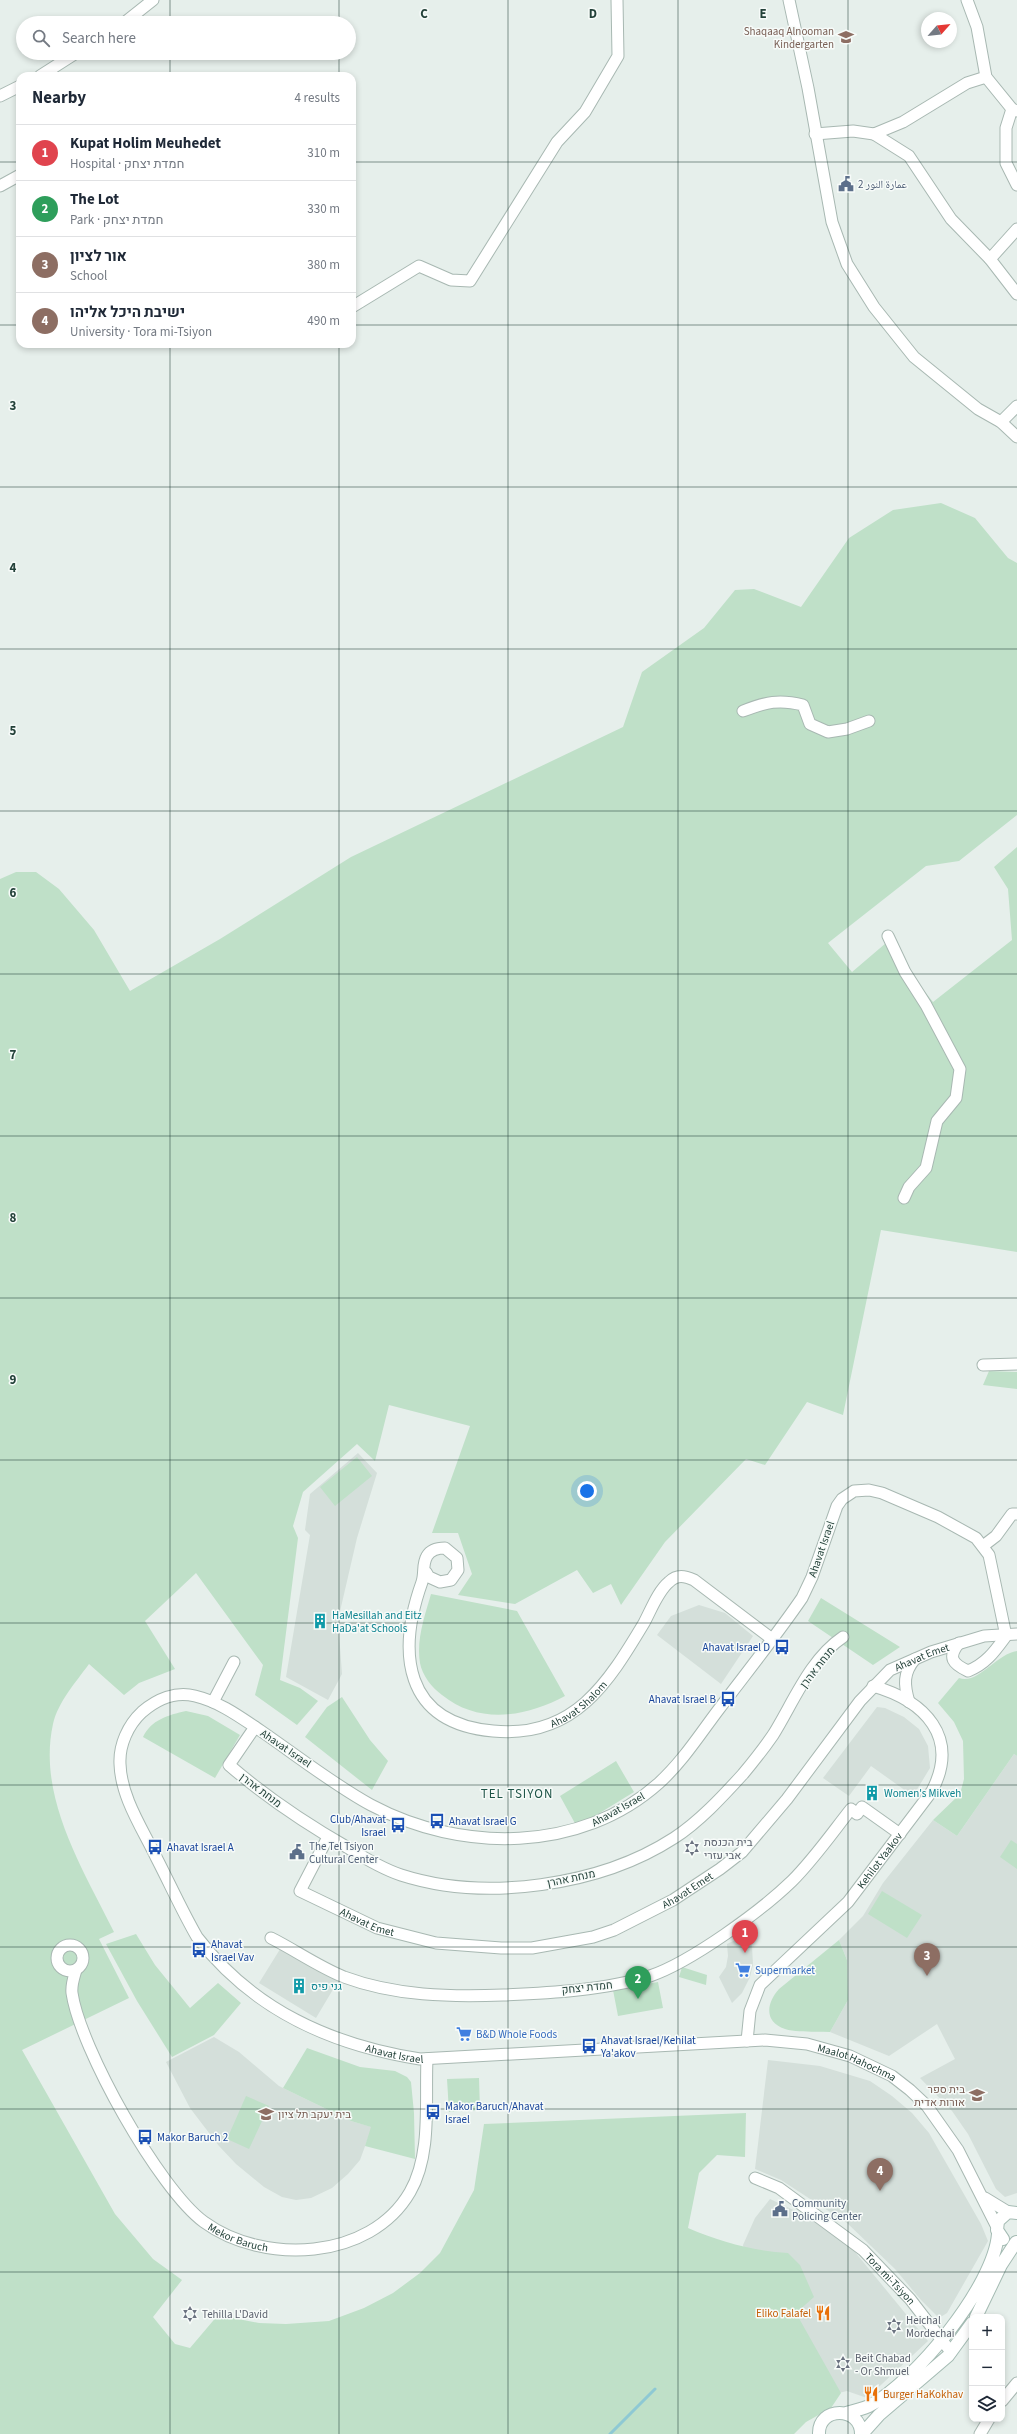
<!DOCTYPE html>
<meta charset="utf-8">
<style>
:root{--surface:#fff;--page:#f2f2f3;--text:#1f2937;--muted:#747a83;--line:#e0e1e3;--accent:#111827}
body{margin:0;font-family:"Source Sans 3","Noto Naskh Arabic",Heebo,sans-serif;background:var(--page);color:var(--text)}
.controls{position:absolute;right:12px;bottom:12px;display:grid;overflow:hidden;border-radius:8px;box-shadow:0 2px 6px #0003}
.controls button{width:36px;height:36px;display:grid;place-items:center;padding:0;border:0;border-bottom:1px solid var(--line);background:var(--surface);color:var(--text);font:20px sans-serif}
.compass{position:absolute;left:921px;top:12px;width:36px;height:36px;border-radius:50%;background:var(--surface);box-shadow:0 2px 6px #0003;rotate:63deg}
.you{position:absolute;left:587px;top:1491px;width:14px;height:14px;margin:-10px;border:3px solid #fff;border-radius:50%;background:#1a73e8;box-shadow:0 0 0 6px #1a73e833}
.badge{display:grid;place-items:center;width:26px;height:26px;border-radius:50%;background:var(--accent);color:#fff;font-size:13px;font-weight:700}
.pin{position:absolute;translate:-50% -33px;filter:drop-shadow(0 1px 2px #0008)}
.pin::after{content:'';position:absolute;top:21px;width:14px;height:12px;background:inherit;clip-path:polygon(0 0,100% 0,50% 100%)}
.list{margin:0;padding:0;list-style:none}
h2{display:flex;justify-content:space-between;align-items:center;height:52px;margin:0;padding:0 16px;font-size:17px}
h2 small{font-size:13px;font-weight:400;color:var(--muted)}
.list li{display:grid;grid-template-columns:26px 1fr auto;gap:12px;align-items:center;box-sizing:border-box;height:56px;padding:0 16px;border-top:1px solid var(--line)}
.list b{display:block;font-size:15px;white-space:nowrap}
.list p{margin:0;font-size:13px;white-space:nowrap;color:var(--muted)}
.list em{font-size:13px;font-style:normal;color:var(--muted)}
.icon{flex:none;width:22px;height:22px;fill:none;stroke:currentColor;stroke-width:2;stroke-linecap:round;stroke-linejoin:round}
.map{position:relative;flex:none;width:1017px;height:2434px;overflow:hidden}
.search{position:absolute;background:var(--surface);box-shadow:0 2px 6px #0003;left:16px;top:16px;width:340px;height:44px;display:flex;align-items:center;gap:10px;box-sizing:border-box;padding:0 14px;border-radius:22px;color:var(--muted);font-size:15px}
.panel{position:absolute;background:var(--surface);box-shadow:0 2px 6px #0003;left:16px;top:72px;width:340px;height:276px;border-radius:12px}
.map>svg:first-child{display:block}
.built{fill:#d4dfda}
.green{fill:#bfe0c8}
.lines{fill:none;stroke-linecap:round;stroke-linejoin:round}
.stream{stroke:#8ec9d4;stroke-width:3}
.street-casing{stroke:#a8b8b2;stroke-width:13}
.secondary-casing{stroke:#a4bbb3;stroke-width:14}
.street{stroke:#fff;stroke-width:11}
.secondary{stroke:#fff;stroke-width:12}
.grid{fill:none;stroke:#24423a;stroke-width:1;stroke-opacity:0.55}
.labels{text-anchor:middle;stroke-width:3;stroke-linejoin:round;paint-order:stroke}
.education-label{font-size:11px;fill:#785e54;stroke:#f7fbf9;text-anchor:end}
.service-label{font-size:11px;fill:#4e5e75;stroke:#f7fbf9;text-anchor:start}
.street-label{font-size:11px;fill:#24423a;stroke:#f7fbf9}
.culture-label{font-size:11px;fill:#0d838f;stroke:#f7fbf9;text-anchor:start}
.transit-label{font-size:11px;fill:#164399;stroke:#f7fbf9;text-anchor:start}
.worship-label{font-size:11px;fill:#5b616d;stroke:#f7fbf9;text-anchor:start}
.shop-label{font-size:11px;fill:#366cbe;stroke:#f7fbf9;text-anchor:start}
.food-label{font-size:11px;fill:#c56008;stroke:#f7fbf9;text-anchor:end}
.quarter-label{font-size:13px;letter-spacing:1px;fill:#1f5548;stroke:#f7fbf9}
.grid-label{font-size:13px;text-anchor:middle;font-weight:bold;fill:#24423a;stroke:#f7fbf9;stroke-width:3;stroke-linejoin:round;paint-order:stroke}
</style>
<div class="map">
<svg width="1017" height="2434" viewBox="0 0 1017 2434">
<rect width="100%" height="100%" fill="#e6efeb"/>
<path class="built" d="M358,1453L377,1473L357,1538L338,1620L342,1674L328,1700L286,1677L310,1535L305,1530L310,1494Z
M699,1605L725,1613L753,1636L721,1684L657,1635L671,1616Z
M877,1707L885,1708L904,1717L919,1729L928,1746L930,1768L913,1796L871,1766L849,1796L823,1778Z
M1014,1754L1017,1756V2193L1005,2197L996,2189L968,2134L952,2111L920,2078L955,2059L937,2024L889,2056L830,2032L848,2000L847,1960L839,1940L863,1916L883,1883L933,1820L957,1836Z
M746,1935L752,1946L753,1965L750,1977L742,1993L732,2003L719,1977L726,1967L728,1956L727,1944Z
M282,1946L338,1981L316,2018L259,1983Z
M214,2037L239,2052L279,2086L351,2121L372,2127L360,2160L348,2174L332,2188L311,2198L296,2200L282,2197L264,2187L236,2164L219,2146L190,2108L166,2062Z
M768,2060L820,2066L870,2081L892,2096L912,2113L929,2133L981,2224L988,2241L947,2313L939,2318L921,2300L895,2269L847,2223L781,2180L755,2169Z
M770,2199L806,2216L855,2252L928,2341L867,2398L847,2391L813,2399L753,2299L743,2245L755,2218Z"/>
<path class="green" d="M941,503L975,518L1008,558L1017,563V815L959,861L926,866L828,943L852,972L886,943L933,1002L1012,940L1008,889L994,867L1017,847V1252L881,1230L843,1415L807,1402L765,1465L746,1459L665,1542L621,1605L611,1584L593,1593L577,1570L515,1604L458,1595L472,1574L458,1533H432L470,1426L389,1405L375,1461L357,1444L303,1492L293,1526L298,1538L280,1680L300,1688L318,1701L297,1725L255,1695L263,1665L196,1573L145,1621L175,1669L139,1683L124,1695L89,1664C76,1682 58,1702 53,1724C37,1797 83,1869 114,1932L99,1939L129,1998L22,2050L115,2214L153,2259L182,2280L153,2317L175,2344L190,2348L218,2315L259,2323L286,2324L329,2321L364,2308L393,2293L420,2273L440,2253L474,2190L484,2124L746,2113L745,2157L717,2155L699,2173L688,2228C721,2242 753,2251 788,2253L800,2265L814,2297L796,2313L841,2393L831,2408L806,2422L794,2434H0V879L16,872H36L59,889L94,930L130,991L220,939L351,857L623,727L642,672L704,628L735,590L754,589L801,607L849,538L893,510Z
M989,1371L1017,1372V1389L983,1385Z
M357,1457L372,1476L335,1506L320,1487Z
M431,1594L517,1611L565,1696C526,1717 479,1725 442,1695C432,1688 422,1675 420,1663C416,1640 425,1615 431,1594Z
M821,1598L900,1647L873,1665L808,1621Z
M1017,1651V1756L1014,1754L957,1836L933,1820L960,1794L964,1779L963,1741L954,1722L938,1703L959,1678C978,1685 996,1654 1017,1651Z
M342,1697L370,1740L388,1761L372,1790L305,1737L327,1707Z
M186,1711L208,1716L240,1735L215,1778L143,1737C151,1720 168,1715 186,1711Z
M616,1761L634,1792L577,1827L560,1796Z
M1011,1840L1017,1844V1869L1000,1857Z
M882,1891L922,1915L907,1938L868,1914Z
M136,1934L155,1965L190,2008L218,1983L241,2003L214,2035L172,2057L137,2001L106,1944Z
M839,1940L847,1960L848,2000L830,2032C816,2031 798,2033 785,2029C763,2022 767,2002 779,1989Z
M682,1967L707,1975L706,1985L679,1977Z
M658,1982L663,2008L618,2016L613,1990Z
M307,2048L360,2067L395,2071L407,2077L411,2082L414,2113L415,2159L365,2146L371,2127L351,2121L283,2088Z
M479,2078L480,2110L449,2112L447,2079Z
M246,2096L269,2106L249,2149L227,2139Z"/>
<g class="lines">
<path class="stream" d="M610,2434L655,2389"/>
<defs>
<g id="street">
<path d="M789,0L808,88L832,222L847,264L874,307L914,357L978,409L1001,422L1017,437"/>
<path d="M967,0L977,27L986,77L1012,109L1017,111"/>
<path d="M124,23L153,0"/>
<path d="M40,76L76,53"/>
<path d="M0,96L20,86"/>
<path d="M1012,109L1006,128V163L1017,185"/>
<path d="M815,134L853,131L874,134L903,122L967,83L986,77"/>
<path d="M874,134L909,156L951,219L990,259"/>
<path d="M0,186L20,175"/>
<path d="M1017,229L990,259L1017,294"/>
<path d="M352,307L419,266L451,280L470,281L557,142L585,112L618,56L617,0"/>
<path d="M1001,422L1017,406"/>
<path d="M743,711C766,702 779,699 803,705L810,724L828,732L847,729L869,721"/>
<path d="M888,936L905,972L926,1005L960,1069L956,1098L937,1121L926,1168L909,1187L904,1198"/>
<path d="M983,1365L1017,1364"/>
<path d="M983,1546L996,1536L1012,1514H1017"/>
<path id="s1" d="M426,1572L429,1577L440,1582L451,1580L458,1570L457,1558L445,1548C438,1548 431,1549 427,1556C422,1564 425,1573 422,1582C397,1652 403,1723 493,1731C574,1739 608,1683 644,1623C651,1610 658,1591 669,1582C677,1574 685,1576 694,1580L772,1639"/>
<path id="s2" d="M959,1643C947,1658 953,1664 968,1671C986,1664 995,1651 1006,1636L989,1555L976,1538L938,1517L882,1493L869,1490L854,1491L842,1499L837,1506L812,1577L802,1598C776,1636 747,1672 719,1709C700,1734 683,1761 659,1783C581,1853 461,1853 371,1805C334,1785 296,1755 261,1731C240,1717 220,1702 195,1696C176,1691 157,1699 142,1712C128,1725 119,1745 120,1764C121,1797 142,1828 156,1857C170,1884 182,1911 197,1937C253,2010 331,2045 420,2059L765,2040L807,2044L850,2056L892,2076L910,2090L927,2106L958,2150L996,2225"/>
<path d="M213,1702L234,1662"/>
<path d="M909,1702C904,1685 903,1673 915,1659"/>
<path d="M255,1727L229,1765C267,1798 308,1825 350,1849C366,1859 383,1869 401,1875C485,1902 600,1886 674,1838C699,1822 723,1796 743,1774C753,1762 764,1748 773,1735C793,1703 810,1659 843,1637"/>
<path id="s3" d="M328,1837L300,1891L377,1928L436,1943L501,1948H532L593,1937L614,1930L673,1900L720,1869L742,1852L787,1799L860,1701L890,1670L931,1652L984,1636L1017,1634"/>
<path d="M271,1938C295,1950 319,1967 344,1977C395,1996 450,1997 503,1995C550,1993 606,1990 650,1976C691,1962 761,1911 792,1881C814,1859 832,1833 851,1809L857,1814L862,1807L900,1834"/>
<circle cx="70" cy="1958" r="13"/>
<path id="s4" d="M76,1970C74,1977 71,1985 72,1993C80,2048 159,2189 204,2222C263,2265 370,2261 410,2192C432,2154 425,2101 427,2059"/>
<path id="s5" d="M747,2041L750,2011L760,1985L848,1902L932,1791C960,1737 925,1701 873,1686"/>
<path id="s6" d="M755,2178L779,2188L863,2250L910,2299L951,2352"/>
<path d="M985,2198L1008,2212"/>
<path d="M1002,2401L1017,2383"/>
<path d="M980,2434L989,2419"/>
</g>
<path id="secondary" d="M1003,2239L997,2230L998,2221L1008,2212L1017,2213
M976,2317L1001,2265L1016,2242
M846,2413C854,2411 862,2409 869,2406C915,2382 994,2286 998,2234
M819,2434C818,2406 861,2406 861,2434
M862,2434L879,2415L948,2356L972,2323"/>
</defs>
<use href="#street" class="street-casing"/>
<use href="#secondary" class="secondary-casing"/>
<use href="#street" class="street"/>
<use href="#secondary" class="secondary"/>
</g>
<path class="grid" d="M170,0V23M339,0V23M508,0V2434M678,0V2434M848,0V2434M170,53V76M339,53V76M0,162H20M352,162H1017M0,325H20M352,325H1017M170,344V2434M339,344V2434M0,487H1017M0,649H1017M0,811H1017M0,974H1017M0,1136H1017M0,1298H1017M0,1460H1017M0,1623H1017M0,1785H1017M0,1947H1017M0,2109H1017M0,2272H1017"/>
<defs>
<symbol id="school-bare" viewBox="-9 -9 18 18"><path d="M0-5L7-2L0 1L-7-2ZM-4 1L0 2.5L4 1V4Q0 6-4 4Z" fill="#8d6e63" stroke="#f7fbf9" stroke-width="2.5" paint-order="stroke"/></symbol>
<symbol id="civic-bare" viewBox="-9 -9 18 18"><path d="M-.6-6.5H3V-4.5H.6V-3L4-1V1h2V6H-6V1h2V-1L-.6-3ZM-1.2 2.5V6h2.4V2.5Z" fill="#5c6f8a" stroke="#f7fbf9" stroke-width="2.5" paint-order="stroke"/></symbol>
<symbol id="building-bare" viewBox="-9 -9 18 18"><path d="M-4-6H4V6H1V3H-1V6H-4ZM-2.5-4.3h1.7v1.8h-1.7ZM.8-4.3h1.7v1.8H.8ZM-2.5-1h1.7V.8h-1.7ZM.8-1h1.7V.8H.8Z" fill="#0f9aa8" stroke="#f7fbf9" stroke-width="2.5" paint-order="stroke"/></symbol>
<symbol id="bus-bare" viewBox="-9 -9 18 18"><path d="M-5-6H5V4H4V6H2V4H-2V6H-4V4H-5ZM-3.5-4V0h7V-4ZM-3.5 1.2v1.5H-2V1.2ZM2 1.2v1.5H3.5V1.2Z" fill="#1a4fb4" stroke="#f7fbf9" stroke-width="2.5" paint-order="stroke"/></symbol>
<symbol id="synagogue-bare" viewBox="-9 -9 18 18"><path d="M0-6.5L5.6 3.2H-5.6ZM0 6.5L5.6-3.2H-5.6Z" fill="#6b7280" stroke="#f7fbf9" stroke-width="2.5" paint-order="stroke"/></symbol>
<symbol id="supermarket-bare" viewBox="-9 -9 18 18"><path d="M-6-5.5h2.5l.6 2H6L4.5 2H-2.5L-4.4-4H-6ZM-1.5 3.2a1.3 1.3 0 1 0 .1 0ZM3 3.2a1.3 1.3 0 1 0 .1 0Z" fill="#3f7fe0" stroke="#f7fbf9" stroke-width="2.5" paint-order="stroke"/></symbol>
<symbol id="restaurant-bare" viewBox="-9 -9 18 18"><path d="M-5-6h1v4h1v-4h1v4h1v-4h1v5L-1.5 .5V6h-2V.5L-5-1ZM5-6V6H3V1.5H1.5Q1.5-4 5-6Z" fill="#e8710a" stroke="#f7fbf9" stroke-width="2.5" paint-order="stroke"/></symbol>
</defs>
<g fill-rule="evenodd">
<use href="#school-bare" x="835" y="26" width="22" height="22"/>
<use href="#civic-bare" x="835" y="173" width="22" height="22"/>
<use href="#building-bare" x="309" y="1610" width="22" height="22"/>
<use href="#bus-bare" x="771" y="1636" width="22" height="22"/>
<use href="#bus-bare" x="717" y="1688" width="22" height="22"/>
<use href="#building-bare" x="861" y="1782" width="22" height="22"/>
<use href="#bus-bare" x="426" y="1810" width="22" height="22"/>
<use href="#bus-bare" x="387" y="1814" width="22" height="22"/>
<use href="#bus-bare" x="144" y="1836" width="22" height="22"/>
<use href="#synagogue-bare" x="681" y="1837" width="22" height="22"/>
<use href="#civic-bare" x="286" y="1841" width="22" height="22"/>
<use href="#bus-bare" x="188" y="1939" width="22" height="22"/>
<use href="#supermarket-bare" x="732" y="1959" width="22" height="22"/>
<use href="#building-bare" x="288" y="1975" width="22" height="22"/>
<use href="#supermarket-bare" x="453" y="2023" width="22" height="22"/>
<use href="#bus-bare" x="578" y="2035" width="22" height="22"/>
<use href="#school-bare" x="966" y="2084" width="22" height="22"/>
<use href="#bus-bare" x="422" y="2101" width="22" height="22"/>
<use href="#school-bare" x="255" y="2103" width="22" height="22"/>
<use href="#bus-bare" x="134" y="2126" width="22" height="22"/>
<use href="#civic-bare" x="769" y="2198" width="22" height="22"/>
<use href="#restaurant-bare" x="812" y="2302" width="22" height="22"/>
<use href="#synagogue-bare" x="179" y="2303" width="22" height="22"/>
<use href="#synagogue-bare" x="883" y="2315" width="22" height="22"/>
<use href="#synagogue-bare" x="832" y="2353" width="22" height="22"/>
<use href="#restaurant-bare" x="860" y="2383" width="22" height="22"/>
</g>
<g class="labels">
<g class="education-label">
<text x="834" y="35">Shaqaaq Alnooman<tspan x="834" dy="13">Kindergarten</tspan></text>
<text x="965" y="2093">בית ספר<tspan x="965" dy="13">אורות אדית</tspan></text>
<text x="278" y="2118" text-anchor="start">בית יעקב תל ציון</text>
</g>
<g class="service-label">
<text x="858" y="188">عمارة النور 2</text>
<text x="309" y="1850">The Tel Tsiyon<tspan x="309" dy="13">Cultural Center</tspan></text>
<text x="792" y="2207">Community<tspan x="792" dy="13">Policing Center</tspan></text>
</g>
<g class="street-label">
<text transform="translate(821 1549) rotate(-71)" y="4">Ahavat Israel</text>
<text dy="4" stroke="none"><textPath href="#s3" startOffset="807">Ahavat Emet</textPath></text>
<text transform="translate(817 1667) rotate(-52)" y="4">מנחת אהרן</text>
<text dy="4" stroke="none"><textPath href="#s1" startOffset="409">Ahavat Shalom</textPath></text>
<text transform="translate(286 1748) rotate(34)" y="4">Ahavat Israel</text>
<text transform="translate(261 1790) rotate(37)" y="4">מנחת אהרן</text>
<text transform="translate(618 1809) rotate(-29)" y="4">Ahavat Israel</text>
<text dy="4" stroke="none"><textPath href="#s5" startOffset="231">Kehilot Yaakov</textPath></text>
<text transform="translate(571 1878) rotate(-12)" y="4">מנחת אהרן</text>
<text dy="4" stroke="none"><textPath href="#s3" startOffset="471">Ahavat Emet</textPath></text>
<text dy="4" stroke="none"><textPath href="#s3" startOffset="135">Ahavat Emet</textPath></text>
<text transform="translate(587 1987) rotate(-6)" y="4">חמדת יצחק</text>
<text dy="4" stroke="none"><textPath href="#s2" startOffset="1738">Ahavat Israel</textPath></text>
<text dy="4" stroke="none"><textPath href="#s2" startOffset="2205">Maalot Hahochma</textPath></text>
<text dy="4" stroke="none"><textPath href="#s4" startOffset="329">Mekor Baruch</textPath></text>
<text dy="4" stroke="none"><textPath href="#s6" startOffset="170">Tora mi-Tsiyon</textPath></text>
</g>
<g class="culture-label">
<text x="332" y="1619">HaMesillah and Eitz<tspan x="332" dy="13">HaDa'at Schools</tspan></text>
<text x="884" y="1797">Women's Mikveh</text>
<text x="311" y="1990">גני פיס</text>
</g>
<g class="transit-label">
<text x="770" y="1651" text-anchor="end">Ahavat Israel D</text>
<text x="716" y="1703" text-anchor="end">Ahavat Israel B</text>
<text x="386" y="1823" text-anchor="end">Club/Ahavat<tspan x="386" dy="13">Israel</tspan></text>
<text x="449" y="1825">Ahavat Israel G</text>
<text x="167" y="1851">Ahavat Israel A</text>
<text x="211" y="1948">Ahavat<tspan x="211" dy="13">Israel Vav</tspan></text>
<text x="601" y="2044">Ahavat Israel/Kehilat<tspan x="601" dy="13">Ya'akov</tspan></text>
<text x="445" y="2110">Makor Baruch/Ahavat<tspan x="445" dy="13">Israel</tspan></text>
<text x="157" y="2141">Makor Baruch 2</text>
</g>
<g class="worship-label">
<text x="704" y="1846">בית הכנסת<tspan x="704" dy="13">אבי עזרי</tspan></text>
<text x="202" y="2318">Tehilla L'David</text>
<text x="906" y="2324">Heichal<tspan x="906" dy="13">Mordechai</tspan></text>
<text x="855" y="2362">Beit Chabad<tspan x="855" dy="13">- Or Shmuel</tspan></text>
</g>
<g class="shop-label">
<text x="755" y="1974">Supermarket</text>
<text x="476" y="2038">B&amp;D Whole Foods</text>
</g>
<g class="food-label">
<text x="811" y="2317">Eliko Falafel</text>
<text x="883" y="2398" text-anchor="start">Burger HaKokhav</text>
</g>
<g class="quarter-label">
<text x="517" y="1798">TEL TSIYON</text>
</g>
</g>
<g class="grid-label">
<text x="424" y="18">C</text>
<text x="593" y="18">D</text>
<text x="763" y="18">E</text>
<text x="13" y="410">3</text>
<text x="13" y="572">4</text>
<text x="13" y="735">5</text>
<text x="13" y="897">6</text>
<text x="13" y="1059">7</text>
<text x="13" y="1222">8</text>
<text x="13" y="1384">9</text>
</g>
</svg>
<div class="controls">
<button>+</button>
<button>−</button>
<button><svg class="icon" aria-label="layers" viewBox="0 0 24 24"><path d="M12 4l9 5-9 5-9-5zM3 14l9 5 9-5"/></svg></button>
</div>
<svg class="compass" viewBox="-18 -18 36 36"><path d="M0-13l5 13h-10z" fill="#e53935"/><path d="M0 13l5-13h-10z" fill="#747a83"/></svg>
<div class="you"></div>
<div class="pin badge" style="left:745px;top:1953px;background:#e0444e">1</div>
<div class="pin badge" style="left:638px;top:1999px;background:#2e9e5b">2</div>
<div class="pin badge" style="left:927px;top:1976px;background:#8d6e63">3</div>
<div class="pin badge" style="left:880px;top:2191px;background:#8d6e63">4</div>
<div class="search"><svg class="icon" aria-label="search" viewBox="0 0 24 24"><circle cx="10" cy="10" r="6"/><path d="M15 15l6 6"/></svg>Search here</div>
<section class="panel">
<h2>Nearby<small>4 results</small></h2>
<ul class="list">
<li><span class="badge" style="background:#e0444e">1</span><div><b>Kupat Holim Meuhedet</b><p>Hospital · חמדת יצחק</p></div><em>310 m</em></li>
<li><span class="badge" style="background:#2e9e5b">2</span><div><b>The Lot</b><p>Park · חמדת יצחק</p></div><em>330 m</em></li>
<li><span class="badge" style="background:#8d6e63">3</span><div><b>אור לציון</b><p>School</p></div><em>380 m</em></li>
<li><span class="badge" style="background:#8d6e63">4</span><div><b>ישיבת היכל אליהו</b><p>University · Tora mi-Tsiyon</p></div><em>490 m</em></li>
</ul>
</section>
</div>
